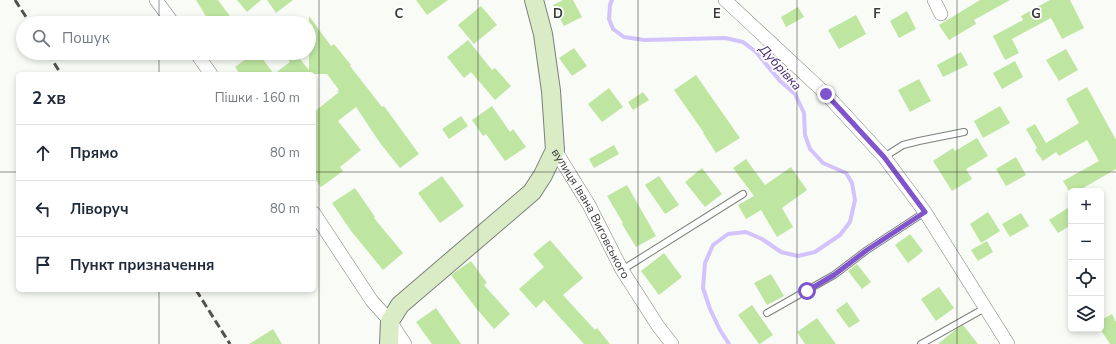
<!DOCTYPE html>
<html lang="uk">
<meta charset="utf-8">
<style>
:root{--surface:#fff;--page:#f6f6f7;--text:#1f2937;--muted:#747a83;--line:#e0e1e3}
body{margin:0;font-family:"Nunito Sans",sans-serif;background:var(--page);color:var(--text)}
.controls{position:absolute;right:12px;bottom:12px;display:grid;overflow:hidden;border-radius:6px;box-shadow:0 2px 6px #0003}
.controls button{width:36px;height:36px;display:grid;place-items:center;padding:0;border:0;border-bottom:1px solid var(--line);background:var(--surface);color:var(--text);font:20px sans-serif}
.stop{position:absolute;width:12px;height:12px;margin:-9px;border:3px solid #7f54cd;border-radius:50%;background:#fff}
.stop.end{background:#7f54cd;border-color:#fff;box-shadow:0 1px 4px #0008}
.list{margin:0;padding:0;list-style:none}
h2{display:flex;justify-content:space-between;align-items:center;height:52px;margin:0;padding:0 16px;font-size:17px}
h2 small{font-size:13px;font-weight:400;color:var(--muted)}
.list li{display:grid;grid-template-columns:26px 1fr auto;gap:12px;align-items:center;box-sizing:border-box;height:56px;padding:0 16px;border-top:1px solid var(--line)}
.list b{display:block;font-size:15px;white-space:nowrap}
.list em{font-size:13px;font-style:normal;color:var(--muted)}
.icon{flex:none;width:22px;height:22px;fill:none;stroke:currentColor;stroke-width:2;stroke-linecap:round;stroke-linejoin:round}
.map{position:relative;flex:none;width:1116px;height:344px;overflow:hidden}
.search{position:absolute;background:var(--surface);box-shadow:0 2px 6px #0003;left:16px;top:16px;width:300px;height:44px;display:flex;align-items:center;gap:10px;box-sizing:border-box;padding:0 14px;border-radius:22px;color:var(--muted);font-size:15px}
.panel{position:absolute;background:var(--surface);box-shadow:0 2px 6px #0003;left:16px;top:72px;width:300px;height:220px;border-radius:6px}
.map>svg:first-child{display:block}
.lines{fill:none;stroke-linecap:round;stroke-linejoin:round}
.stream{stroke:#d2c3fd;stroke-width:4}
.building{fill:#bfe6a1}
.lane-casing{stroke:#7d807b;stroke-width:8}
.street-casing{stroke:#7d807b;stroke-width:14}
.secondary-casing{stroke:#7d807b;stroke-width:20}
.lane{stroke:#fff;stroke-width:6}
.street{stroke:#fff;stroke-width:13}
.secondary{stroke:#d9ecc6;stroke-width:18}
.rail{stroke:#525351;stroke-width:3;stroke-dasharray:8 4;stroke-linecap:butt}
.route{stroke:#7f54cd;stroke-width:5}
.grid{fill:none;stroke:#383937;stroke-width:1;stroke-opacity:0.55}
.labels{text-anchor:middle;stroke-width:3.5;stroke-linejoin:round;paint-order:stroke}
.street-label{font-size:12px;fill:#383937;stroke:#fff}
.water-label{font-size:13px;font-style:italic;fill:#402171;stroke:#fff}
.grid-label{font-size:13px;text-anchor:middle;font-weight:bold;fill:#383937;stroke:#fff;stroke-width:3.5;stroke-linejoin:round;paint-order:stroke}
</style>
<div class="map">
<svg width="1116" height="344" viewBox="0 0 1116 344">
<rect width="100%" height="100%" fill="#f8fbf6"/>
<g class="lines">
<path class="stream" d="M612,0L610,5L609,19L613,29L624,37L644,40L725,38L743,42L756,52L780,81L795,94L804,113L805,135L810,149L823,163L846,173L852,183L855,200L850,222L840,235L815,252L798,256L781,252L762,239L746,232L728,234L713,245L705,263L703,288L710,309L720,330L729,344"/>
</g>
<path class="building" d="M196,0H218L235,23H210Z
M237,0H261L247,12Z
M267,0H293L276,13Z
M416,0H448L427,15Z
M563,0H573L582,17L564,26L553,5Z
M980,0H1010L974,20L976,24L949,40L939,25Z
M1050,0H1070L1084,28L1062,39L1051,18L1012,39L1019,53L1005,60L993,36L1023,20L1021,16Z
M481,6L497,25L474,44L458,25Z
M798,7L804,17L786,27L781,17Z
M907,11L916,29L899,38L890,21Z
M856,15L866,34L839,49L828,30Z
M309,16L331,46L334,44L351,65L350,66L382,107L384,106L419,154L400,168L380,143L356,107L338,121L361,150L340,167L343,171L321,187L314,177V112L339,92L337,91L339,90L327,74H274L290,62L282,53H295L309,70Z
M468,40L492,70L495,68L511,86L495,100L471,72L464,78L447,57Z
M574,48L587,66L572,76L559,58Z
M1066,49L1078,70L1059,81L1046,60Z
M961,52L968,65L943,77L937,65Z
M254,53H258L274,74H240L235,67Z
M1015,61L1023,77L1002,89L993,73Z
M696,75L740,138L716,153L703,133H704L674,90Z
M919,79L931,101L910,112L898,90Z
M1087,87L1116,140V169L1078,191H1069L1063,181L1099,161L1087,140L1059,156L1056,152L1043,161L1035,150L1037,148L1026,129L1035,124L1046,143L1079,123L1066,99Z
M609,88L623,107L602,122L588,104Z
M643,92L649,100L633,110L628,102Z
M492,106L510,132L513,129L526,147L505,161L486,134L483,136L472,120Z
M1000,106L1010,123L983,138L974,121Z
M461,116L468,126L449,139L442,129Z
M977,138L988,156L966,169L972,179L952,191L933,161L953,148L955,151Z
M614,145L619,154L594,168L589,159Z
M1016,157L1026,175L1006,186L996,169Z
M746,159L765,185L791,167L807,190L782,208L793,227L777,237L761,210L746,219L738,205L754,196L733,168Z
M702,168L722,194L705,207L685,182Z
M442,176L464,206L440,223L418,193Z
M659,176L679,205L665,214L645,185Z
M627,185L656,236L636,247L622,224L623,223L607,196Z
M355,188L375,217L374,218L403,253L383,270L351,231L332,203Z
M1071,206V225L1058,233L1049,220Z
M988,212L1000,231L981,243L970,224Z
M1021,213L1029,226L1010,237L1002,224Z
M910,234L923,251L908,263L895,245Z
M550,240L583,278L563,295L595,330L597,328L610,344H584L544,300L536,308L519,289L544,267L533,254Z
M987,241L993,252L978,261L971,250Z
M664,253L682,277L659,295L641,271Z
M471,261L487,283L484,285L510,314L494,329L476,308L451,275Z
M857,264L871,282L862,289L848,271Z
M771,274L784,296L767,305L754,283Z
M939,287L954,308L936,321L921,299Z
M847,302L860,321L849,328L836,310Z
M752,305L773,335L760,344H759L738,315Z
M436,308L461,344H432L416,322Z
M1112,314L1116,322V344H1110L1101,330V320Z
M817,318L836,344H805L797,332Z
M963,325L978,344H938L955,330Z
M273,329L282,344H249Z"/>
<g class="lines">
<defs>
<path id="lane" d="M884,157L903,145L919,141L964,132
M622,270L743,194
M767,313L834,275L867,250L925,212
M921,344L985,308"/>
<g id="street">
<path d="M156,0L173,23"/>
<path d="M725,0L826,94L884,157L925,212L1008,344"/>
<path d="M934,0L941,14"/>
<path d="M196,53L211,74"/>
<path id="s1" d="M555,150L589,205L622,270L658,326L672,344"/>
<path d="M314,213L372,301L390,321L405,344"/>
</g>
<path id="secondary" d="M389,344L390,321L400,305L532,192L543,175L555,150L551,91L543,34L534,0"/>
</defs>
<use href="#lane" class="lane-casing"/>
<use href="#street" class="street-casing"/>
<use href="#secondary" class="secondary-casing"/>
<use href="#lane" class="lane"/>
<use href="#street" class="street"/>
<use href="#secondary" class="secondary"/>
<path class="rail" d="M15,0L30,23
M48,53L61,74
M196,290L230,344"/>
</g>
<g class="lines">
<path class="route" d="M807,291L834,275L867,250L925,212L884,157L826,94"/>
</g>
<path class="grid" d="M159,0V23M319,0V344M478,0V344M638,0V344M797,0V344M957,0V344M159,53V74M0,172H18M314,172H1116M159,290V344"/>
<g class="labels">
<g class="street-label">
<text dy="4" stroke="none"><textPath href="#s1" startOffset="73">вулиця Івана Виговського</textPath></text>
</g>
<g class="water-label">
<text transform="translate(781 67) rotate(48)" y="5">Дубрівка</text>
</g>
</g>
<g class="grid-label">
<text x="399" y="18">C</text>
<text x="558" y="18">D</text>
<text x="717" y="18">E</text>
<text x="877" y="18">F</text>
<text x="1036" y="18">G</text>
</g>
</svg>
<div class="controls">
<button>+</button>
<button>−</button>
<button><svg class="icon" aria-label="locate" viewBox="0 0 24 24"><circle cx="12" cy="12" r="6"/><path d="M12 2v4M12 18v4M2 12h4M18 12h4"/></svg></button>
<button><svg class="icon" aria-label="layers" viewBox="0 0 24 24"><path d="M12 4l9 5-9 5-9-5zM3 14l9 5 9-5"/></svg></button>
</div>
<div class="stop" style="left:807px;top:291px"></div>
<div class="stop end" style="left:826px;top:94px"></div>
<div class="search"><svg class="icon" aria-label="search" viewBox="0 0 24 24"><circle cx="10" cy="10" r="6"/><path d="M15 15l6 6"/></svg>Пошук</div>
<section class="panel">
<h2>2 хв<small>Пішки · 160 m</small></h2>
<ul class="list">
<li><svg class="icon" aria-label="ahead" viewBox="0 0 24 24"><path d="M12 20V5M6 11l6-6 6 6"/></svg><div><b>Прямо</b></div><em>80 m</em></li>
<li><svg class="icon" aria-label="left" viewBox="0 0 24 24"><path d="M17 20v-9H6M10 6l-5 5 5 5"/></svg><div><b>Ліворуч</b></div><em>80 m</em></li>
<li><svg class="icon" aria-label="arrive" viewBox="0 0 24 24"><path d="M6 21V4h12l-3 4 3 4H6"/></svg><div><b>Пункт призначення</b></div></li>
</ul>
</section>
</div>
